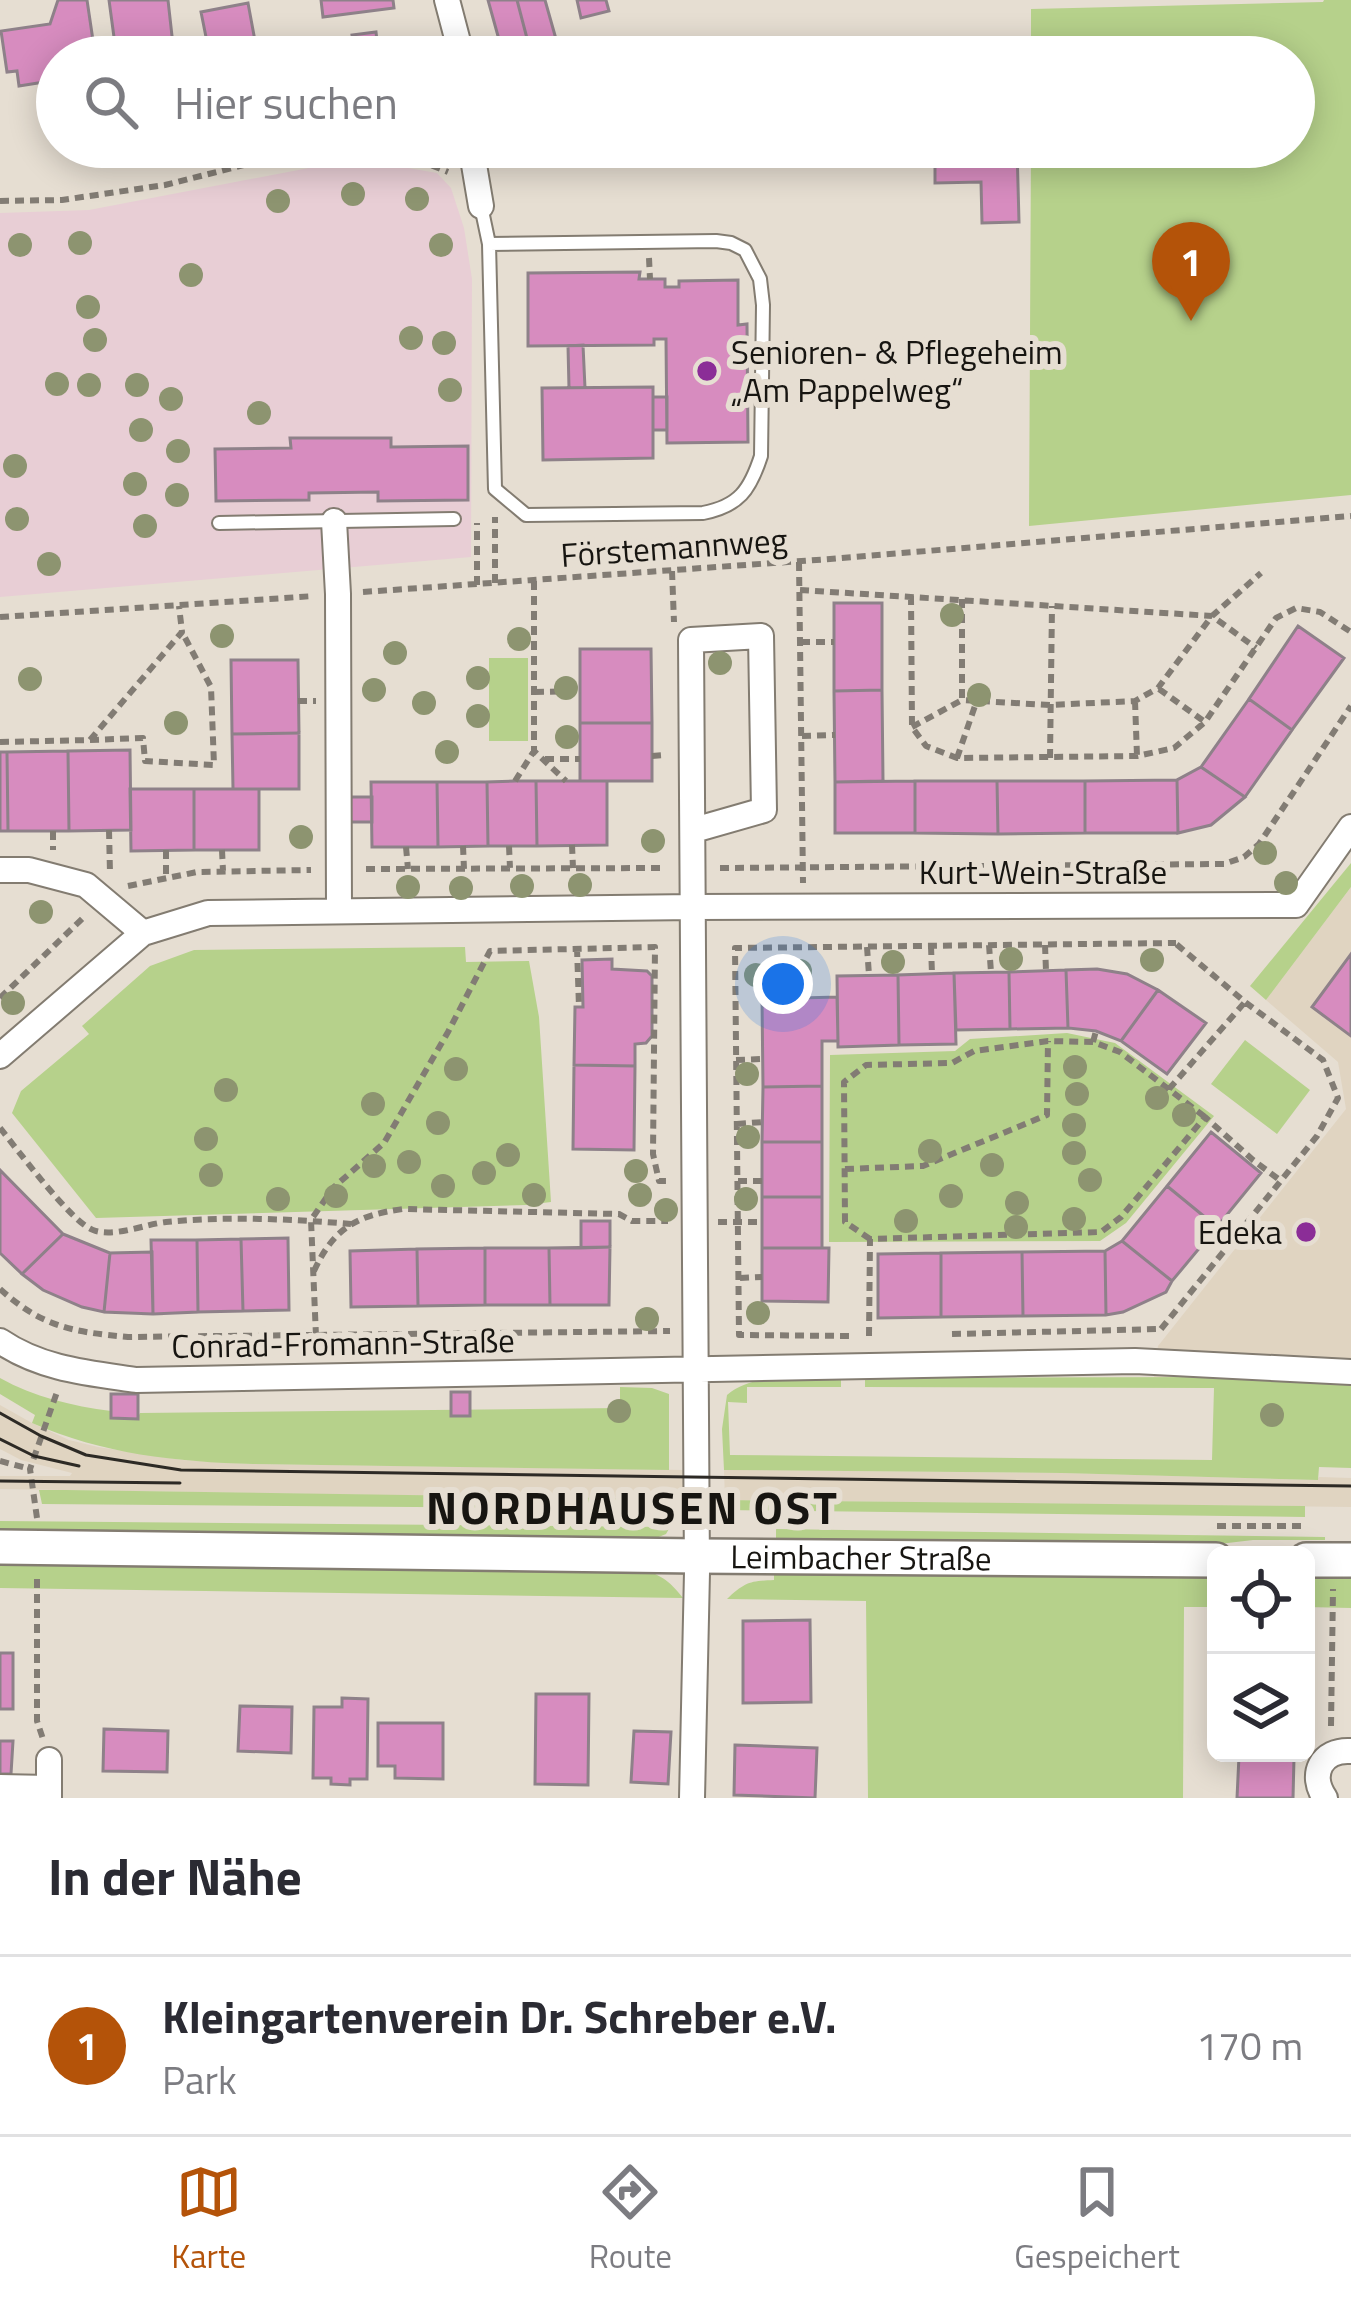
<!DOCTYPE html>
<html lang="de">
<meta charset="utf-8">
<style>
:root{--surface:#fff;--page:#f2f2f3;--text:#2b2b33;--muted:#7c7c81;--line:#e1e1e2;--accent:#b45309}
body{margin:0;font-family:"Titillium Web",sans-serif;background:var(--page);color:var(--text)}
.controls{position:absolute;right:36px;bottom:36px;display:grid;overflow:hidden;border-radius:18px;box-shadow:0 6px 30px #0003}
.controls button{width:108px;height:108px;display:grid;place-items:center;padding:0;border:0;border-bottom:3px solid var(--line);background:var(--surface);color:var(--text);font:60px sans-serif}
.you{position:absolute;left:783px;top:984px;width:42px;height:42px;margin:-30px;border:9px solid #fff;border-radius:50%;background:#1a73e8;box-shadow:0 0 0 18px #1a73e833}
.badge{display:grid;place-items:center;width:78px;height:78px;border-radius:50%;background:var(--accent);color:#fff;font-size:39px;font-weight:700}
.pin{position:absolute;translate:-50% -99px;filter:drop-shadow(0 3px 6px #0008)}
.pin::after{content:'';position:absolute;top:63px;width:42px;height:36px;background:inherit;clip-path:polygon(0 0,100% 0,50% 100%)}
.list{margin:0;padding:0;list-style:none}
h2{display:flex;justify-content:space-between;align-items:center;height:156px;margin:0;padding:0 48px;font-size:51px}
h2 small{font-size:39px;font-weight:400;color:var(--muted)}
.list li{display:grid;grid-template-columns:78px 1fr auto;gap:36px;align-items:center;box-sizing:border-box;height:180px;padding:0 48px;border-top:3px solid var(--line)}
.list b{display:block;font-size:45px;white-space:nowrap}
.list p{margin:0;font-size:39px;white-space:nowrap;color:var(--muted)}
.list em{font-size:39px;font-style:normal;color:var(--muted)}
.icon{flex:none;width:66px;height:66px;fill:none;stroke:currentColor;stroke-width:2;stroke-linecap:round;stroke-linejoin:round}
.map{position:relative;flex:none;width:1351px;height:1798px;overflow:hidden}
.search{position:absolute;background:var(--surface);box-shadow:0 6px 30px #0003;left:36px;right:36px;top:36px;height:132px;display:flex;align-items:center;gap:30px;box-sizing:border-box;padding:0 42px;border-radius:66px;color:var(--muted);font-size:45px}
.sheet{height:336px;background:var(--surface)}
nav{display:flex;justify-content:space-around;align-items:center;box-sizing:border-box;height:168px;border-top:3px solid var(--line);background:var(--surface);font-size:33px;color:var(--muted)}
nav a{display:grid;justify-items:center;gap:6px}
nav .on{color:var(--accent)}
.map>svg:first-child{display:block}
.built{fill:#e0d4c1}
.education{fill:#e8ced5}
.green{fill:#b6d18b}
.building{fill:#d78cbf;stroke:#8e8189;stroke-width:3}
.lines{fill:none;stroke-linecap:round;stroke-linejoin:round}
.lane-casing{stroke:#837c71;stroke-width:16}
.street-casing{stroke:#837c71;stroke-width:28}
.secondary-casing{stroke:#837c71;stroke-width:38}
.path{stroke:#827c74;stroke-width:6;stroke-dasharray:9 6;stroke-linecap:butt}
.lane{stroke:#fff;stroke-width:12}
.street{stroke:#fff;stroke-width:24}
.secondary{stroke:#fff;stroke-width:33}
.tram{stroke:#2d2a25;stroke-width:3}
.tree{fill:#8d9470}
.poi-dot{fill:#8b2d97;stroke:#e6ded2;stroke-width:4.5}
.labels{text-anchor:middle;stroke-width:12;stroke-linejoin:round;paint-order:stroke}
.poi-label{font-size:33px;fill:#171511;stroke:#e6ded2;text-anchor:start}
.street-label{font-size:33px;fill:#171511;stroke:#e6ded2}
.district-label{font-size:45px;font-weight:bold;letter-spacing:3px;fill:#171511;stroke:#e6ded2}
</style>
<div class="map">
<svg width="1351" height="1798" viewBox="0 0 1351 1798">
<rect width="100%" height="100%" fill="#e6ded2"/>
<path class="built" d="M1351,887V1384L1215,1377H1154L1158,1346L1346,1109L1338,1062L1266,1000Z
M0,1405L32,1423L69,1440L98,1447L182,1460L253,1464L686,1470L687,1500L0,1489V1476H70L72,1473L21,1460L0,1449Z
M724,1470L1062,1473L1317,1480L1319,1477L1351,1478V1507L725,1500Z"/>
<path class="education" d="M356,159L437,173L451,188L464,228L472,279L471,557L0,597V213L89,210Z"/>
<path class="green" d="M1324,0H1351V495L1029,526L1031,147H1294V57H1031V9L1323,2Z
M489,658H528V741H489Z
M1351,863V887L1266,1000L1250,986Z
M465,947L466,962L529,961L539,1017L551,1202L526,1205L96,1218L12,1113L21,1091L89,1034L82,1026L150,966L194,950Z
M1067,1033L1115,1043L1214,1116L1126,1223L1100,1241L829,1242L830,1055L955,1051L970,1039Z
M1245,1040L1310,1090L1277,1134L1211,1084Z
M1215,1377L1351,1384V1468L1319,1467L1318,1480L1062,1473L724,1470L722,1429L727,1395C757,1370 804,1379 841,1378V1387H747V1403L728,1402L730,1455L1212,1460L1214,1388L865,1387V1378Z
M0,1378C34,1397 72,1406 111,1411L112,1418L137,1419L140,1413L620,1408V1387L652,1388L669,1394V1470L253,1464C177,1462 102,1454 32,1423L35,1415L0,1394Z
M39,1490H66L670,1499L666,1509L42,1504Z
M725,1500L1305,1506V1517L724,1510Z
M0,1521L670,1527L666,1534L649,1541L0,1534Z
M776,1529L1325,1537V1540H1253L1177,1549L776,1542Z
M0,1560L637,1569C659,1573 669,1580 683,1598L0,1588Z
M774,1570L1216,1575V1607H1184L1183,1798H868L866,1601L727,1599C745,1582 750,1581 774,1580Z
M1306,1576L1351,1577V1608L1306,1607Z"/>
<path class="building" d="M58,0H87L95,54L57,57V80L19,86L17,71L7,72L1,31L50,24Z
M109,0H168L173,45L116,52Z
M321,0H393L394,8L323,17Z
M488,0H517L529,46L503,54Z
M517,0H545L556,39L529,46Z
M577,0H606L609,11L581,18Z
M248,3L258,57H210L201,12Z
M376,32L378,50L355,53L352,35Z
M935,147H1017L1019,222L982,223L981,182L935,183Z
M640,272L639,279H665V287H679V281L738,280V325L747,324L748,442L667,443L666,339H654V345L528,346V273Z
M583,345L585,388H569L568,346Z
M653,387V458L543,460L542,388Z
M653,397H667V430H653Z
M290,438H391V447L468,446V500L378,501V492L309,493V500L216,501L215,449L291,448Z
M834,603H882V690L834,691Z
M1298,626L1344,658L1292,730L1249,699Z
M580,649H651L652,723H580Z
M231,660H298L299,733L232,734Z
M882,690L883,781L835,782L834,691Z
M1249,699L1292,730L1245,797L1201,767Z
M580,723H652V781H580Z
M299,733V789H233L232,734Z
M130,750L131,830L69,831L68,751Z
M68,751L69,831H8L7,752Z
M0,752H7L8,831H0Z
M1201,767L1245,797L1211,825L1178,833L1177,780Z
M1177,780L1178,833H1085V781Z
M515,781H536L537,846H488L487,782Z
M536,781H607V845L537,846Z
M915,781H997L998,834L915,833Z
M915,781V833H835V782Z
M997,781H1085V833L998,834Z
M371,782H437L438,847H372Z
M437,782H487L488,846L438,847Z
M130,789H194V850L131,851Z
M194,789H259V850H194Z
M347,797H372V822H348Z
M1351,954V1036L1312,1007Z
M612,959V969L647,971L652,976V1036L646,1043L635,1044V1066L574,1065L575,1007H583L582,960Z
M1097,969L1127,974L1158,990L1121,1041L1096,1031L1068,1028L1066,970Z
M1066,970L1068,1028L1010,1029L1009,972Z
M1009,972L1010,1029L956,1030L954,973Z
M954,973L956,1044L899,1045L898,975Z
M898,975L899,1045L838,1047L837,976Z
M1158,990L1206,1023L1167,1074L1121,1041Z
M837,997L838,1041H822V1086L763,1087L762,999Z
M574,1065L635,1066L634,1150L573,1149Z
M822,1086V1142H762L763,1087Z
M1211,1132L1261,1173L1217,1227L1167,1186Z
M762,1142H822V1197H762Z
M0,1170L63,1234L22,1274L0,1253Z
M1167,1186L1217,1227L1172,1281L1122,1241Z
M762,1197H822V1248H762Z
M581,1221H610V1247L581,1248Z
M63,1234L110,1253L104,1312L82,1307L43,1290L22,1274Z
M288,1238L289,1310L243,1311L241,1239Z
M241,1239L243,1311L198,1312L197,1240Z
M151,1240H197L198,1312L153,1314Z
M1122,1241L1172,1281L1166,1292L1123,1312L1106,1315L1105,1251Z
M610,1247L609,1305H550L549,1248Z
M485,1248H549L550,1305H485Z
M485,1248V1305L418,1306L417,1249Z
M762,1248H829L828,1302L762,1301Z
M417,1249L418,1306L351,1307L350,1251Z
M1105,1251L1106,1315L1023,1316L1022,1252Z
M152,1252L153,1314L104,1312L110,1253Z
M1022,1252L1023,1316L941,1317V1253Z
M941,1253V1317L878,1318V1254Z
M451,1392H470V1416H451Z
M111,1394H138V1419L111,1418Z
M810,1620L811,1702L743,1703V1621Z
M0,1653H13V1709H0Z
M536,1694H589L588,1785L535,1784Z
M342,1698L368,1699L367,1779H350V1785L331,1784V1778H313L314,1707H342Z
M240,1706L292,1707L291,1753L238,1751Z
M378,1723H443V1779L395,1778V1766H378Z
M104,1729L168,1731L167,1772L103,1771Z
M634,1731L671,1732L668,1784L631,1782Z
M0,1741H13L11,1774H0Z
M735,1745L817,1748L815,1798L734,1795Z
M1239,1756L1294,1758L1293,1798H1237Z"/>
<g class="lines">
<defs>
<path id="lane" d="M481,206L489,244L495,489L526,515L703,513C739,506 750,490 761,456L763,305L760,279L745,250L731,243L716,241L489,244
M219,523L454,519"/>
<path id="street" d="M447,0L462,57
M471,147L481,206
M334,521L338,594L339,910
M0,870H29L86,885L143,933
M0,1056L143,933L208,913L694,907L1296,905L1351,827
M0,1341C41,1369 88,1373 136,1380L1135,1361L1351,1372
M49,1760V1798
M0,1787L49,1788
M692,1798L697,1572L691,640L761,636L764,810L694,830
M1325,1798C1309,1775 1321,1749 1351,1751"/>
<g id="secondary">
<path id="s1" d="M0,1547L697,1556L1216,1560"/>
<path d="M1306,1560H1351"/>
</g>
</defs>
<use href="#lane" class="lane-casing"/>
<use href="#street" class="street-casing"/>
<use href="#secondary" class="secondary-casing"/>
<path class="path" d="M404,154L448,172
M0,201L62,200L165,185L268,159L363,148L427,152L435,147
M649,258L650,279
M799,562L803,883
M672,571L674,622
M534,581V751L566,781
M495,583V517
M477,585V523
M800,590L1212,616L1256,648
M363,592L830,559L1351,516
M911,596L912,727L926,746L957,758L1137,756L1174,748L1205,722L1276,618L1296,608L1320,612L1351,632
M962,599V700L1050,705L1135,701L1158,688L1212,616L1261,573
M0,617L314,596
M801,642H834
M1159,689L1205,722
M535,692L580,691
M298,701H316
M1135,701L1137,756
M912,727L962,700
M802,736L835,735
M90,740L143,738L145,761L214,765L211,687L182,632
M0,742L90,740L182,632L179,606
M652,756L666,755
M957,758L977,700
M1050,758L1052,606
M545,759H580
M515,781L534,751
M109,830L110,873
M53,831V850
M572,845L573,868
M463,846L464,869
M509,846L510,868
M406,847L408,869
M166,850V878
M222,850L223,871
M720,868L1224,864L1244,857L1259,844L1351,706
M366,869L665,868
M128,886L197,872L311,870
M989,945L991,972
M1045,945L1046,971
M931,946L932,974
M867,947L869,975
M577,948L579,1007
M0,998L84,917
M1093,1042L1096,1031
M736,1060L763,1059
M1169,1089L1245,1002
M737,1124L763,1122
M0,1128C17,1149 72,1223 93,1230C114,1238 145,1224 166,1222C224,1216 293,1219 351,1224
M845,1169L923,1166L1047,1115L1048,1041
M738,1181H762
M718,1222H762
M870,1239L845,1222L844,1082L866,1065L952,1063L974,1051L1048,1041L1093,1042L1120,1052L1205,1117
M314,1271C334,1227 358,1215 403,1209L619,1214L632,1221H668
M740,1278L762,1277
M0,1289C42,1327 73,1332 128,1337L670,1331
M1161,1329L1317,1136L1338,1098L1323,1060L1245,1002L1175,943
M952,1334L1161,1329
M316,1336L311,1220L333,1188L384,1143L448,1032L490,951L655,947L653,1154L659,1181H668
M849,1336L739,1335L735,948L1176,943
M869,1336L870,1239L1101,1232L1121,1217L1205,1117L1253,1160L1281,1181
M0,1461L30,1469
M37,1518L30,1469L57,1392
M1217,1526H1305
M37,1579V1721L43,1739
M1331,1726L1333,1589"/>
<use href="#lane" class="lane"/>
<use href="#street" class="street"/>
<use href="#secondary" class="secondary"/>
<path class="tram" d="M0,1413L41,1436L86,1455L181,1470L1351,1486
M0,1439L34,1456L79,1466
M0,1481L180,1483"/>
</g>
<g class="tree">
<circle cx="353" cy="194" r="12"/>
<circle cx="417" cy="199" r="12"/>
<circle cx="278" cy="201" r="12"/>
<circle cx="80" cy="243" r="12"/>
<circle cx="20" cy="245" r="12"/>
<circle cx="441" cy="245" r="12"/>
<circle cx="191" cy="275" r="12"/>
<circle cx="88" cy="307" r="12"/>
<circle cx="411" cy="338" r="12"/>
<circle cx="95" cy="340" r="12"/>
<circle cx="444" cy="343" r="12"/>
<circle cx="57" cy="384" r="12"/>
<circle cx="89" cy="385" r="12"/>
<circle cx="137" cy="385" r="12"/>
<circle cx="450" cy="390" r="12"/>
<circle cx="171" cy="399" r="12"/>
<circle cx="259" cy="413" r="12"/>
<circle cx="141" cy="430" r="12"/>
<circle cx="178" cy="451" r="12"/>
<circle cx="15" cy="466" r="12"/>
<circle cx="135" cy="484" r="12"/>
<circle cx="177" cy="495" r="12"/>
<circle cx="17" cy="519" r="12"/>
<circle cx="145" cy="526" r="12"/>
<circle cx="49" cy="564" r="12"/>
<circle cx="952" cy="615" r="12"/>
<circle cx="222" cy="636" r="12"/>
<circle cx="519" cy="639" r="12"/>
<circle cx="395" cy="653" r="12"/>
<circle cx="720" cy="663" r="12"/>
<circle cx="478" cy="678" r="12"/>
<circle cx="30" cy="679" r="12"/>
<circle cx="566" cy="688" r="12"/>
<circle cx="374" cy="690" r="12"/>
<circle cx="979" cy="695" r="12"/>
<circle cx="424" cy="703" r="12"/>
<circle cx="478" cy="716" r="12"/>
<circle cx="176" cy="723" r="12"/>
<circle cx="567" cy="737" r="12"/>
<circle cx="447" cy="752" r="12"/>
<circle cx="301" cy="837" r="12"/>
<circle cx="653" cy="841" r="12"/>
<circle cx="1265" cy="853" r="12"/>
<circle cx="1286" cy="883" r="12"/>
<circle cx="580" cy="885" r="12"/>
<circle cx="522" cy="886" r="12"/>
<circle cx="408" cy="887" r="12"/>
<circle cx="461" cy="888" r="12"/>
<circle cx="41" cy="912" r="12"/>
<circle cx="1011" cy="959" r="12"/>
<circle cx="1152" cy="960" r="12"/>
<circle cx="893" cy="962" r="12"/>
<circle cx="800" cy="971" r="12"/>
<circle cx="756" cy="975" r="12"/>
<circle cx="13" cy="1003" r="12"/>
<circle cx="1075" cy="1067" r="12"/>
<circle cx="456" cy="1069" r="12"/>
<circle cx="747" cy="1074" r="12"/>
<circle cx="226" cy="1090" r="12"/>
<circle cx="1077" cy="1094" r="12"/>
<circle cx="1157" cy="1098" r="12"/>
<circle cx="373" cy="1104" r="12"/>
<circle cx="1184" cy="1115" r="12"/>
<circle cx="438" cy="1123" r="12"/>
<circle cx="1074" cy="1125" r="12"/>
<circle cx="748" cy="1137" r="12"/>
<circle cx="206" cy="1139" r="12"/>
<circle cx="930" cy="1151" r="12"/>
<circle cx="1074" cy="1153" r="12"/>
<circle cx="508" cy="1155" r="12"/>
<circle cx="409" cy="1162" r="12"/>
<circle cx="992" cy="1165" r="12"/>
<circle cx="374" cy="1166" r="12"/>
<circle cx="636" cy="1171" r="12"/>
<circle cx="484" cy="1173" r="12"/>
<circle cx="211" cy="1175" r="12"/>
<circle cx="1090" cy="1180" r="12"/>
<circle cx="443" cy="1186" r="12"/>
<circle cx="534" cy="1195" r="12"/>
<circle cx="640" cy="1195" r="12"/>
<circle cx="336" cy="1196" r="12"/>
<circle cx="951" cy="1196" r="12"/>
<circle cx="278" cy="1199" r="12"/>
<circle cx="746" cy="1199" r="12"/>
<circle cx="1017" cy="1203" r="12"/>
<circle cx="666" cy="1210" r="12"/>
<circle cx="1074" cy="1219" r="12"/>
<circle cx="906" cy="1221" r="12"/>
<circle cx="1016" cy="1227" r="12"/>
<circle cx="758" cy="1313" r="12"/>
<circle cx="647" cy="1319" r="12"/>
<circle cx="619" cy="1411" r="12"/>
<circle cx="1272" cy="1415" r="12"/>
</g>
<g class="poi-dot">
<circle cx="707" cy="371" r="12"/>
<circle cx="1306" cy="1232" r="12"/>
</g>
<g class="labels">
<g class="poi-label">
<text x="731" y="364">Senioren- &amp; Pflegeheim<tspan x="731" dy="38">„Am Pappelweg“</tspan></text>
<text x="1282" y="1244" text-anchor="end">Edeka</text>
</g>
<g class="street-label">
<text transform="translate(674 547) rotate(-4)" y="12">Förstemannweg</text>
<text x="1043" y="884">Kurt-Wein-Straße</text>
<text transform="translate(343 1343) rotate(-1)" y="12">Conrad-Fromann-Straße</text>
<text dy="12" stroke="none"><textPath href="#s1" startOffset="861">Leimbacher Straße</textPath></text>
</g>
<g class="district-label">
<text x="633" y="1524">NORDHAUSEN OST</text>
</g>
</g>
</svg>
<div class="controls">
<button><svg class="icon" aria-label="locate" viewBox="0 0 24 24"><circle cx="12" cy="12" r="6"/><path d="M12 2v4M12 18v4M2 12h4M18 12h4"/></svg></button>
<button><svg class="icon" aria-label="layers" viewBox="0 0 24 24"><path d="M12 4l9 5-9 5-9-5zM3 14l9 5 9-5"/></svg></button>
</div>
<div class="you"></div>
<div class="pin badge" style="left:1191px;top:321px">1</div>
<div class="search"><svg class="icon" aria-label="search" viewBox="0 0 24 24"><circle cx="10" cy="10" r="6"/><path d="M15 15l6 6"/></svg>Hier suchen</div>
</div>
<section class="sheet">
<h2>In der Nähe<small></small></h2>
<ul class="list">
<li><span class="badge">1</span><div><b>Kleingartenverein Dr. Schreber e.V.</b><p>Park</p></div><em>170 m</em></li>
</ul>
</section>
<nav>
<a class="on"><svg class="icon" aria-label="map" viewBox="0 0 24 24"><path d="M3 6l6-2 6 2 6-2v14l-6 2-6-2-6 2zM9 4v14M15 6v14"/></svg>Karte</a>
<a><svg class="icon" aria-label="directions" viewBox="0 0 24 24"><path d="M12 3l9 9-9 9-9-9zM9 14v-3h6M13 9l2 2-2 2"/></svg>Route</a>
<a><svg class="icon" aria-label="saved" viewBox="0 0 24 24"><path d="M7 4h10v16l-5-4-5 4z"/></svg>Gespeichert</a>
</nav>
